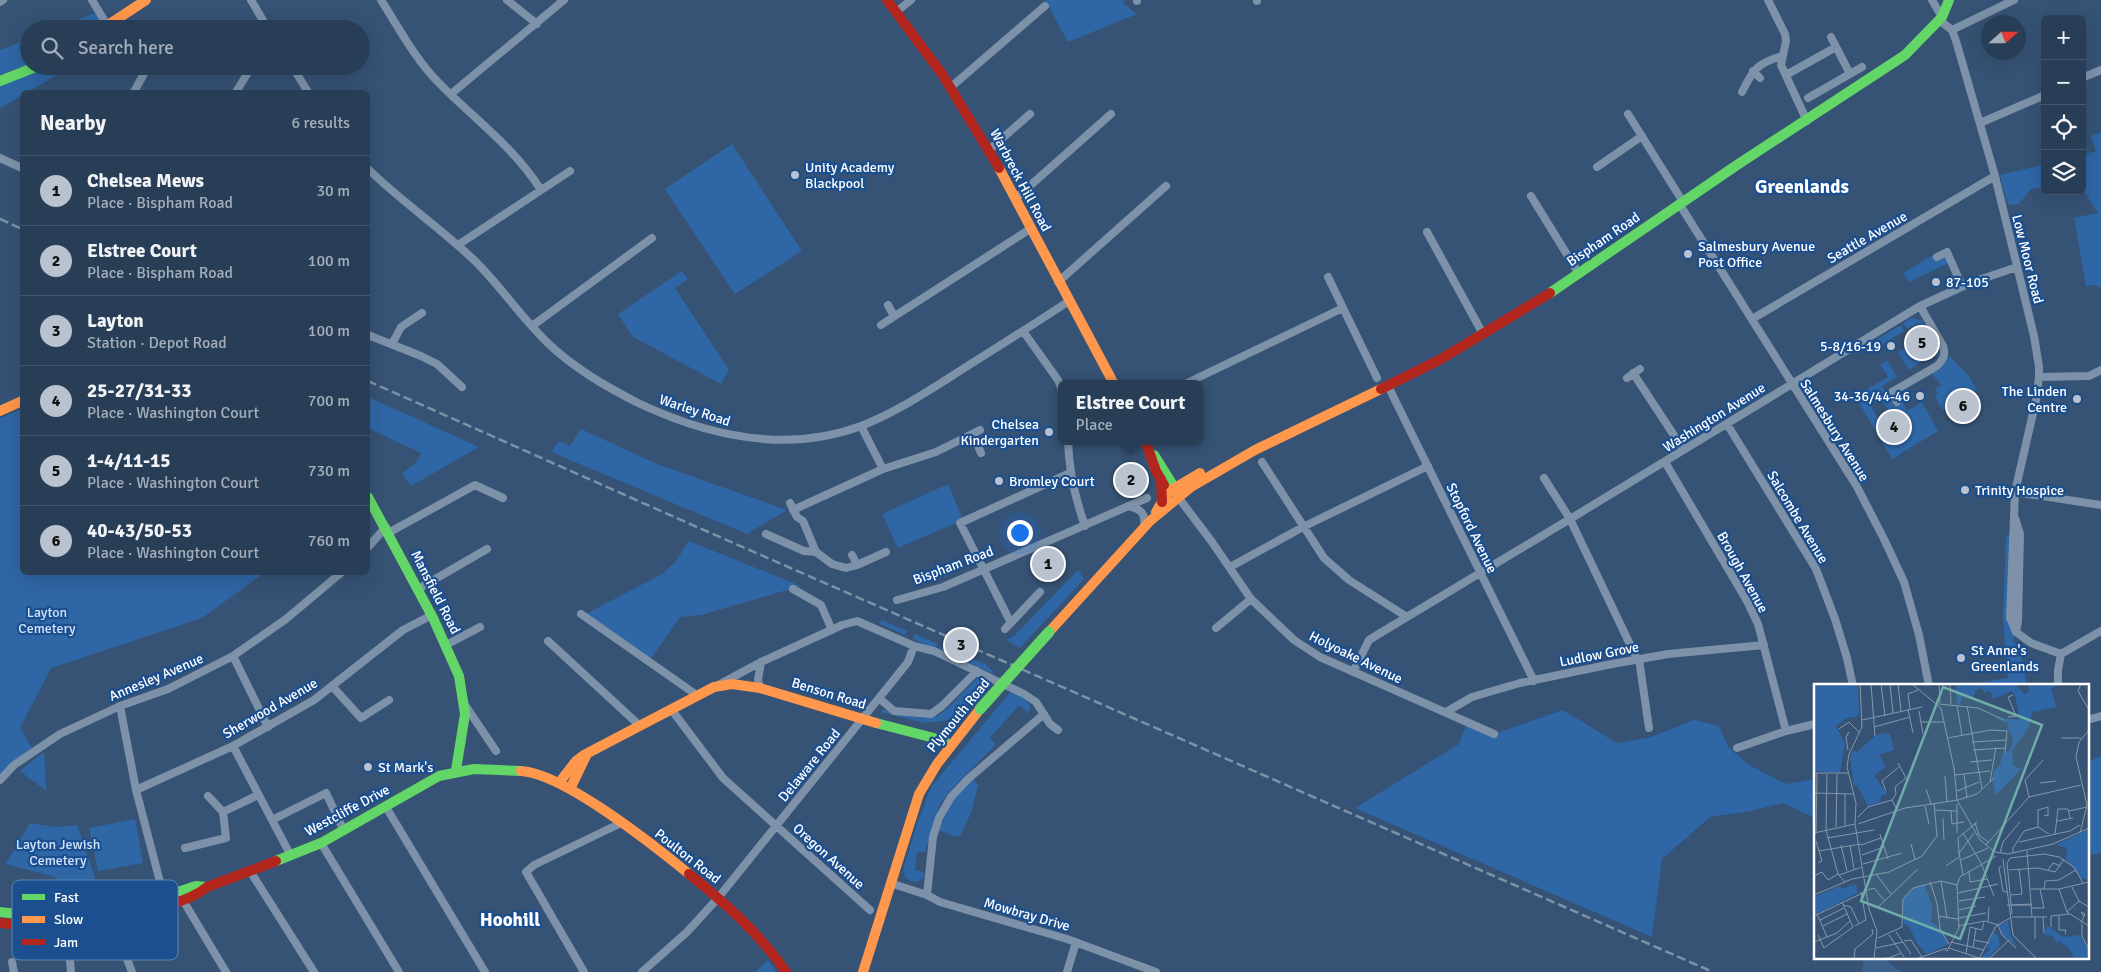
<!DOCTYPE html>
<meta charset="utf-8">
<style>
:root{--surface:#283e57;--page:#30455d;--text:#f1f3f6;--muted:#a5aeba;--line:#44576d;--accent:#b9c2ce}
body{margin:0;font-family:Signika,sans-serif;background:var(--page);color:var(--text)}
.controls{position:absolute;right:15px;top:15px;display:grid;overflow:hidden;border-radius:8px;box-shadow:0 5px 20px #0002}
.controls button{width:45px;height:45px;display:grid;place-items:center;padding:0;border:0;border-bottom:1px solid var(--line);background:var(--surface);color:var(--text);font:25px sans-serif}
.compass{position:absolute;left:1981px;top:15px;width:45px;height:45px;border-radius:50%;background:var(--surface);box-shadow:0 5px 20px #0002;rotate:69deg}
.you{position:absolute;left:1019px;top:532px;width:18px;height:18px;margin:-12px;border:4px solid #fff;border-radius:50%;background:#1a73e8;box-shadow:0 0 0 8px #1a73e833}
.badge{display:grid;place-items:center;width:32px;height:32px;border-radius:50%;background:var(--accent);color:#111;font-size:16px;font-weight:700}
.pin{position:absolute;translate:-50% -50%;border:2px solid #fff;box-shadow:0 1px 5px #0006}
.popup{position:absolute;left:1058px;top:380px;width:145px;height:65px;box-sizing:border-box;display:grid;place-content:center;border-radius:8px;background:var(--surface);filter:drop-shadow(0 1px 4px #0005);font-size:16px;white-space:nowrap;color:var(--muted)}
.popup b{font-size:19px;color:var(--text)}
.popup::after{content:'';position:absolute;left:50%;top:100%;margin-left:-10px;border:10px solid transparent;border-top-color:var(--surface)}
.list{margin:0;padding:0;list-style:none}
h2{display:flex;justify-content:space-between;align-items:center;height:65px;margin:0;padding:0 20px;font-size:21px}
h2 small{font-size:16px;font-weight:400;color:var(--muted)}
.list li{display:grid;grid-template-columns:32px 1fr auto;gap:15px;align-items:center;box-sizing:border-box;height:70px;padding:0 20px;border-top:1px solid var(--line)}
.list b{display:block;font-size:19px;white-space:nowrap}
.list p{margin:0;font-size:16px;white-space:nowrap;color:var(--muted)}
.list em{font-size:16px;font-style:normal;color:var(--muted)}
.icon{flex:none;width:28px;height:28px;fill:none;stroke:currentColor;stroke-width:2;stroke-linecap:round;stroke-linejoin:round}
.map{position:relative;flex:none;width:2101px;height:972px;overflow:hidden}
.search{position:absolute;background:var(--surface);box-shadow:0 5px 20px #0002;left:20px;top:20px;width:350px;height:55px;display:flex;align-items:center;gap:12px;box-sizing:border-box;padding:0 18px;border-radius:28px;color:var(--muted);font-size:19px}
.panel{position:absolute;background:var(--surface);box-shadow:0 5px 20px #0002;left:20px;top:90px;width:350px;height:485px;border-radius:8px}
.map>svg:first-child{display:block}
.green{fill:#2f66a5;fill-rule:evenodd}
.water{fill:#3b618d}
.lines{fill:none;stroke-linecap:round;stroke-linejoin:round}
.street{stroke:#7d92a8;stroke-width:8}
.fast{stroke:#63d668;stroke-width:10}
.slow{stroke:#ff974d;stroke-width:10}
.jam{stroke:#b3261e;stroke-width:10}
.rail{stroke:#7e92a7;stroke-width:2.5;stroke-dasharray:9 4;stroke-linecap:butt}
.fast-bridge{stroke:#63d668;stroke-width:11}
.poi-dot{fill:#b9c2ce;stroke:#1b4f8f;stroke-width:2}
.labels{text-anchor:middle;stroke-width:4.5;stroke-linejoin:round;paint-order:stroke}
.poi-label{font-size:14px;fill:#fff;stroke:#1b4f8f;text-anchor:start}
.street-label{font-size:14px;fill:#fff;stroke:#1b4f8f}
.park-label{font-size:14px;fill:#cfe3fa;stroke:#1b4f8f}
.district-label{font-size:19px;font-weight:bold;fill:#fff;stroke:#1b4f8f}
.inset-road{fill:none;stroke:#8697ac;stroke-width:1}
.view{fill:#6fada8;fill-opacity:0.15;stroke:#6fada8;stroke-width:2.5}
.inset-edge{fill:none;stroke:#fff;stroke-width:2.5}
.key{fill:#1b4f8f;stroke:#5f84b1;stroke-width:1}
.key-label{font-size:14px;fill:#fff}
</style>
<div class="map">
<svg width="2101" height="972" viewBox="0 0 2101 972">
<rect width="100%" height="100%" fill="#365274"/>
<path class="green" d="M1045,0H1125L1123,3L1137,14L1068,42Z
M95,13L101,23L93,29H54Z
M29,39V64L0,75V50Z
M38,66H72L28,92H22V96L0,108V81Z
M2101,132V288L2096,285L2086,286L2074,218L2098,213L2082,188V155L2096,151L2091,136Z
M732,144L802,251L735,294L665,189Z
M2045,164V187L2031,189L2019,204L2008,205L2000,175Z
M1935,254L1939,260L1949,256L1951,262L1909,282L1903,273Z
M682,271L688,279L675,288L729,370L721,384L633,337L618,314Z
M1912,318L1922,320L1940,355L1938,356L1918,323L1907,329L1903,323Z
M1901,325L1904,331L1873,350L1869,344Z
M1913,342L1924,360L1909,370L1898,352Z
M1949,356L1968,375L1977,390L1943,411L1935,396L1938,394L1935,389L1941,385L1932,374L1942,368Z
M1887,360L1897,377L1882,386L1894,406L1902,401L1907,411L1922,402L1938,431L1892,459L1855,396L1888,377L1880,364ZM1876,389L1893,419L1903,413L1910,426L1886,441L1878,428L1882,426L1867,399L1875,393L1873,390Z
M368,397L479,447L411,486L402,473L415,464L421,453L368,428Z
M22,409V572L264,573L202,618L51,668L20,728L32,748L0,774V418Z
M581,429L657,464L787,510L747,534L551,452L559,441L570,446Z
M948,484L963,520L898,548L882,514Z
M2006,535L2012,536L2010,618L2016,632L2013,642L2019,646L2027,686H1958L2008,678L2003,617Z
M689,541L801,586L701,615L680,617L650,660L586,614L662,574L676,561Z
M1078,570L1084,579L1020,648L1006,640L1014,636Z
M881,620L907,631L905,635L880,624Z
M915,634L938,644L937,647L934,646L933,648L913,639Z
M941,645L942,648L964,658L965,656L985,664L994,672L993,674L939,650Z
M979,676L990,681L958,717L943,721L925,723L881,712L883,709L897,715L924,718L938,716L949,707Z
M1012,690C1020,696 1035,702 1028,713L1019,705L990,738L996,744L948,793L940,804L925,852H917L915,870L924,872V877L917,882L910,881L905,877L903,871L917,824L931,787Z
M1563,710L1617,743L1651,737L1694,720L1719,726L1729,748L1749,765L1786,784L1815,779V818L1783,803L1751,811L1710,817L1662,859L1652,937L1355,808L1459,744L1467,722L1494,734Z
M44,752L46,786V791L20,771Z
M2101,756V853L2087,855V762Z
M973,779L978,785L971,813L960,836H953L939,830L953,800Z
M135,819L143,863L98,871L89,828Z
M30,823L56,827L77,825L105,907L56,912L59,884L54,877L6,864Z
M768,960L777,972H755Z"/>
<path class="water" d="M1864,958H1886L1890,964L1901,972H1862Z"/>
<g class="lines">
<path class="street" d="M92,0L107,25
M251,0L268,29
M381,0C399,28 415,59 438,82C475,120 512,145 541,190
M507,0L537,24
M1768,0L1785,34L1786,41L1781,65L1807,121
M1932,0L1942,17
M1137,1V0
M1257,1V0
M0,2L3,0
M896,12L911,0
M118,18L126,29
M1939,20L1952,30L1956,41L1995,176L2034,336L2039,367V377L2036,400L2015,492L2010,618L2016,632
M1952,30L2014,0
M1831,37L1850,74
M292,66L308,92
M1753,71L1760,78
M1786,75L1836,47
M2082,78L2101,70
M951,87L1045,6
M134,92L148,66
M236,92L252,66
M1742,92C1753,70 1757,63 1782,56
M451,94L564,0
M1808,98L1862,67
M1628,114L1683,202
M1980,123L2045,95
M989,150L1030,114
M0,158L22,168
M1597,167L1642,136
M368,169C401,201 439,227 473,259C501,286 522,319 551,346C577,370 607,387 638,403C708,436 786,454 861,426C893,414 923,394 952,376C991,351 1030,327 1069,301
M1531,196L1579,274
M1015,199L1111,114
M1680,205L1856,485L1884,539L1904,582L1919,635L1929,686
M1427,232L1483,334
M458,245L570,171
M1937,257L1947,252L1962,286
M1328,277L1377,378
M1058,282L1166,186
M888,305L894,316
M1752,319L1995,176
M881,325L1030,229
M532,326L652,238
M1023,331L1058,380L1062,390
M368,335L421,356L437,364L462,387
M392,344L401,327L422,313
M1633,373L1683,449
M2039,377L2089,376L2101,370
M1627,378L1640,369
M1185,384L1343,308
M1388,386L1534,681
M1897,402L1892,392L1937,366C1943,360 1946,355 1943,346L1920,306
M1727,424L1816,569L1835,619L1847,658L1853,686
M861,426L883,469
M973,434L981,453
M1068,441C1069,472 1075,498 1085,526
M1262,462L1324,558L1349,580L1407,617
M1665,462L1747,601L1758,624L1786,731
M1544,478L1570,519L1637,659
M2015,492L2101,505
M1178,497L1212,542L1251,599L1294,640L1320,657L1494,734
M790,503L797,517L803,521L816,552L832,564L846,568L857,565L886,552
M1128,506C1142,509 1146,514 1144,528
M793,510L883,469L936,452L980,430
M2015,518L2020,534L2018,621L2016,632
M390,532L475,485L503,498
M766,534L804,551L816,552
M368,547L386,527
M852,555L857,565
M1230,567L1303,527L1428,466
M418,589L487,549
M793,589L821,605L832,630
M897,600L943,587L1147,498
M581,614L698,696
M1011,623L960,523L1070,473
M1216,628L1251,599
M1005,629L1040,592
M2016,632L2031,643L2061,654
M548,641L639,725
M446,645L480,627
M233,656L268,727
M1639,659L1649,728
M1353,672L1369,640L1377,635L1570,519L1920,306L1970,283L2017,267
M720,684L761,662L842,625L857,621L914,646L934,651L1024,694L1036,702L1050,724L1058,730
M332,686L361,718L389,700
M2058,686V670L2061,654L2101,631
M760,688L758,680L761,662
M879,698L894,711L931,714L942,706L977,671
M465,705L496,751
M120,706L136,790L165,901
M671,709L723,778L870,910
M1446,712L1472,697L1520,683L1612,664L1668,654L1764,645
M2087,720L2101,716
M233,746L291,856
M1737,748L1786,731L1815,724
M0,780L14,765L60,734L120,706L168,689L233,656L286,619L342,572
M136,790L233,746L314,700L403,630L432,615
M386,807L485,972
M223,812L258,795
M272,820L326,793L344,831
M321,843L399,972
M185,848L226,838L223,812L208,796
M250,871L314,972
M890,883L927,895L940,902L1067,939L1156,972
M927,895L933,837L939,818L951,797L968,779L1044,714
M181,897L226,972
M111,918L132,972
M67,928L71,972
M12,962L14,972
M584,972L526,872L534,865L621,823
M642,972L687,932L718,898L908,662L914,646
M1067,972L1076,942"/>
<path class="fast" d="M0,81L38,66
M1550,293L1737,165L1905,55L1942,17L1949,0
M1154,455L1174,487L1176,494
M368,497L433,618L459,676L465,714L456,770
M876,723L934,738L951,745
M276,861L321,843L439,776L474,769L521,771
M0,912C40,917 79,920 119,911C145,905 170,894 196,886L207,887"/>
<path class="slow" d="M102,29L146,0
M999,168L1114,384
M0,411L22,401
M1156,512L1168,492L1200,473
M1049,632L1150,521L1191,487L1255,450L1381,389
M521,771C563,773 655,846 689,874
M559,783L576,761L584,755L714,687L732,684L760,688L876,723
M570,789L586,756
M863,972L919,794L937,764L980,709"/>
<path class="jam" d="M887,0L942,74L999,168
M1381,389L1441,359L1550,293
M1146,443L1156,471L1164,485
M1161,479L1162,502
M689,874C725,903 760,934 786,972
M0,923C63,930 105,929 166,906C180,901 195,897 207,887L276,861"/>
<path class="rail" d="M0,219L22,229
M368,381L697,527L1713,972"/>
<path class="fast-bridge" d="M980,709L1049,632"/>
</g>
<g class="poi-dot">
<circle cx="795" cy="175" r="5"/>
<circle cx="1688" cy="254" r="5"/>
<circle cx="1936" cy="282" r="5"/>
<circle cx="1891" cy="346" r="5"/>
<circle cx="1920" cy="396" r="5"/>
<circle cx="2077" cy="399" r="5"/>
<circle cx="1049" cy="432" r="5"/>
<circle cx="999" cy="481" r="5"/>
<circle cx="1965" cy="490" r="5"/>
<circle cx="1961" cy="658" r="5"/>
<circle cx="368" cy="767" r="5"/>
</g>
<g class="labels">
<g class="poi-label">
<text x="805" y="172">Unity Academy<tspan x="805" dy="16">Blackpool</tspan></text>
<text x="1698" y="251">Salmesbury Avenue<tspan x="1698" dy="16">Post Office</tspan></text>
<text x="1946" y="287">87-105</text>
<text x="1881" y="351" text-anchor="end">5-8/16-19</text>
<text x="2067" y="396" text-anchor="end">The Linden<tspan x="2067" dy="16">Centre</tspan></text>
<text x="1910" y="401" text-anchor="end">34-36/44-46</text>
<text x="1039" y="429" text-anchor="end">Chelsea<tspan x="1039" dy="16">Kindergarten</tspan></text>
<text x="1009" y="486">Bromley Court</text>
<text x="1975" y="495">Trinity Hospice</text>
<text x="1971" y="655">St Anne's<tspan x="1971" dy="16">Greenlands</tspan></text>
<text x="378" y="772">St Mark's</text>
</g>
<g class="street-label">
<text transform="translate(1021 180) rotate(62)" y="5">Warbreck Hill Road</text>
<text transform="translate(1867 237) rotate(-30)" y="5">Seattle Avenue</text>
<text transform="translate(1603 239) rotate(-34)" y="5">Bispham Road</text>
<text transform="translate(2028 259) rotate(76)" y="5">Low Moor Road</text>
<text transform="translate(695 410) rotate(18)" y="5">Warley Road</text>
<text transform="translate(1714 417) rotate(-32)" y="5">Washington Avenue</text>
<text transform="translate(1835 430) rotate(58)" y="5">Salmesbury Avenue</text>
<text transform="translate(1798 517) rotate(59)" y="5">Salcombe Avenue</text>
<text transform="translate(1472 528) rotate(64)" y="5">Stopford Avenue</text>
<text transform="translate(953 565) rotate(-21)" y="5">Bispham Road</text>
<text transform="translate(1743 572) rotate(61)" y="5">Brough Avenue</text>
<text transform="translate(436 592) rotate(63)" y="5">Mansfield Road</text>
<text transform="translate(1599 654) rotate(-11)" y="5">Ludlow Grove</text>
<text transform="translate(1356 657) rotate(26)" y="5">Holyoake Avenue</text>
<text transform="translate(156 677) rotate(-23)" y="5">Annesley Avenue</text>
<text transform="translate(829 693) rotate(17)" y="5">Benson Road</text>
<text transform="translate(270 708) rotate(-30)" y="5">Sherwood Avenue</text>
<text transform="translate(958 715) rotate(-51)" y="5">Plymouth Road</text>
<text transform="translate(809 765) rotate(-51)" y="5">Delaware Road</text>
<text transform="translate(347 810) rotate(-28)" y="5">Westcliffe Drive</text>
<text transform="translate(688 856) rotate(38)" y="5">Poulton Road</text>
<text transform="translate(829 856) rotate(42)" y="5">Oregon Avenue</text>
<text transform="translate(1027 914) rotate(16)" y="5">Mowbray Drive</text>
</g>
<g class="park-label">
<text x="47" y="617">Layton<tspan x="47" dy="16">Cemetery</tspan></text>
<text x="58" y="849">Layton Jewish<tspan x="58" dy="16">Cemetery</tspan></text>
</g>
<g class="district-label">
<text x="1802" y="193">Greenlands</text>
<text x="510" y="926">Hoohill</text>
</g>
</g>
<g transform="translate(1814 684)">
<rect width="275" height="275" fill="#365274"/>
<path d="M0,0H44L45,32L33,34L22,42L31,59L26,89L0,87ZM142,0H201L210,10L215,8L214,0H247L237,4L242,23L220,28L219,26L215,43L198,67L199,81L207,85L182,111L178,96L180,86L186,81L188,70L197,66L199,53L193,46L194,39L180,34L206,36L201,12L198,7L179,15L176,7L170,9L168,4L162,6L158,16L148,12L146,21L143,20ZM69,49L76,50L80,66L65,71L72,83L60,91L73,110L67,112L66,118L54,122L43,101L40,102L36,74L39,66L43,68L61,52ZM275,145V196L267,194L252,176L253,164L242,161ZM42,200L44,209L0,231V213L26,202L28,205ZM110,200L118,221L117,238L124,243L135,260L113,270L104,261L94,241L90,240L89,216L99,204ZM194,237L197,253L204,263L189,252L185,241ZM233,241L249,253L266,251L275,268L272,275H260L255,264L245,257L243,260L239,252L230,251ZM179,249L184,251L186,261L174,275L167,274L176,265L173,263Z" fill="#2f66a5"/>
<path class="inset-road" d="M46,0L48,43L35,70L33,83L42,119L41,140L55,225L63,247L60,275M57,0L61,52M67,0L71,32M76,0L79,29M84,0L87,27M98,0L127,24L140,84L143,116L166,156L181,168L194,170L239,160L275,144M125,0L126,19M136,0L137,20M267,0L264,7L275,26M125,20L164,24L190,36M143,21L148,51M153,22L168,105M94,25L99,49M96,25L94,10L104,6M105,27L109,50M194,33L202,32L194,13L199,11M48,36L108,23M107,38H130M60,43L96,33M25,45L35,38L45,48M134,54L176,46L193,47L191,69M247,54H267M158,58L192,56M34,66L32,53L35,48M159,66L191,64M156,78L178,76M0,89H34M13,90L12,146L24,190L31,198M150,90L153,114M141,91L176,87M131,92L133,118M176,98L182,63M226,99L242,97M112,105L117,120M72,107L68,97L86,82M143,107L165,98M0,109L40,110M215,113L211,96L229,76M78,116L82,110L81,103L92,94L84,79M144,116L163,110L180,94M143,120V149M111,122L115,140M121,126L143,127M137,127L138,140L150,138M255,127L273,123M44,133L54,123L78,116L83,126M129,134L130,156M243,137L259,134M161,139L165,151L174,158M44,140L91,124L144,116M31,141V110M22,143L23,90M224,143V126L234,123V132L230,131M0,149L41,140M2,149L3,89M149,149L167,179L180,212M266,149L273,121L262,73L265,58L275,46M66,150L74,175M241,150L244,125H254L256,134M13,154L60,146M2,157L8,177L4,179M205,158L256,147L266,141M97,160L101,175M27,161L33,187M36,161L40,185M47,161L67,154M172,161L215,113L267,101M5,167L47,160M213,167L218,233M186,169L189,158L206,138M199,169V164L210,147L224,143L235,150M145,170L144,154L163,138M48,171L70,163M189,175L199,251L223,275M147,176L174,164M49,180L88,169M132,182L145,173M188,182L185,184L189,207L193,208M195,186L224,184L241,188L250,175M234,186L239,179L247,182M155,187L156,198L173,195M62,190L77,210M25,191L48,183M149,191L145,169L160,149M0,192L8,188L14,196L24,190M127,197L133,234M116,198L123,219L126,245L135,260M258,203L265,217L275,223M217,205H245L275,198M230,205L231,197L245,196L262,186M245,205L253,228L275,242M53,206L60,204L70,216M144,209L184,200M0,211L38,195L75,188L108,172L123,152L120,120M197,211L208,210L205,185M145,217L171,213M29,221L37,223L45,240M193,221H218M198,221L218,220M63,224L104,185M218,224H230L226,205M145,226L162,222M253,228L265,217M3,230L13,253M198,230L193,179L196,174L230,170L245,173L260,183L269,199M0,232L53,207M124,232L144,235M245,232V246H252L251,250M198,233H233M221,233V255M229,233L230,249M145,234L172,229M6,236L30,224M174,238L175,223M267,239L270,232L271,230L267,228L270,232M268,240V252L275,266M184,241L188,251L202,264M9,242L33,230M41,242L52,236L47,208M144,242L171,237L184,241M156,243L168,246L170,238M237,243V232L255,230M82,248L97,270M4,251L10,264L39,243L28,218M75,251L90,273M64,254L88,243L89,215L99,204L127,197L143,201M160,256L175,259M90,257L97,256L108,273M0,258L23,249L36,237M137,258L170,266M159,263L162,245M62,264L89,258M135,264L168,275M131,266L133,267L145,244L143,201L146,193L182,172M152,270L156,243M40,275L41,265L59,250L58,245M60,275L75,274L87,269M102,275L133,264M165,275L182,242L196,234M175,275L195,256"/>
<path class="view" d="M129,3L228,41L146,255L47,217Z"/>
<rect width="275" height="275" class="inset-edge"/>
</g>
<rect x="12" y="880" width="166" height="80" rx="8" class="key"/>
<rect x="22" y="894" width="23" height="6" fill="#63d668"/>
<rect x="22" y="916" width="23" height="7" fill="#ff974d"/>
<rect x="22" y="939" width="23" height="6" fill="#b3261e"/>
<g class="key-label">
<text x="54" y="902">Fast</text>
<text x="54" y="924">Slow</text>
<text x="54" y="947">Jam</text>
</g>
</svg>
<div class="controls">
<button>+</button>
<button>−</button>
<button><svg class="icon" aria-label="locate" viewBox="0 0 24 24"><circle cx="12" cy="12" r="6"/><path d="M12 2v4M12 18v4M2 12h4M18 12h4"/></svg></button>
<button><svg class="icon" aria-label="layers" viewBox="0 0 24 24"><path d="M12 4l9 5-9 5-9-5zM3 14l9 5 9-5"/></svg></button>
</div>
<svg class="compass" viewBox="-18 -18 36 36"><path d="M0-13l5 13h-10z" fill="#e53935"/><path d="M0 13l5-13h-10z" fill="#a5aeba"/></svg>
<div class="you"></div>
<div class="pin badge" style="left:1048px;top:564px">1</div>
<div class="pin badge" style="left:1131px;top:480px">2</div>
<div class="popup"><b>Elstree Court</b>Place</div>
<div class="pin badge" style="left:961px;top:645px">3</div>
<div class="pin badge" style="left:1894px;top:427px">4</div>
<div class="pin badge" style="left:1922px;top:343px">5</div>
<div class="pin badge" style="left:1963px;top:406px">6</div>
<div class="search"><svg class="icon" aria-label="search" viewBox="0 0 24 24"><circle cx="10" cy="10" r="6"/><path d="M15 15l6 6"/></svg>Search here</div>
<section class="panel">
<h2>Nearby<small>6 results</small></h2>
<ul class="list">
<li><span class="badge">1</span><div><b>Chelsea Mews</b><p>Place · Bispham Road</p></div><em>30 m</em></li>
<li><span class="badge">2</span><div><b>Elstree Court</b><p>Place · Bispham Road</p></div><em>100 m</em></li>
<li><span class="badge">3</span><div><b>Layton</b><p>Station · Depot Road</p></div><em>100 m</em></li>
<li><span class="badge">4</span><div><b>25-27/31-33</b><p>Place · Washington Court</p></div><em>700 m</em></li>
<li><span class="badge">5</span><div><b>1-4/11-15</b><p>Place · Washington Court</p></div><em>730 m</em></li>
<li><span class="badge">6</span><div><b>40-43/50-53</b><p>Place · Washington Court</p></div><em>760 m</em></li>
</ul>
</section>
</div>
